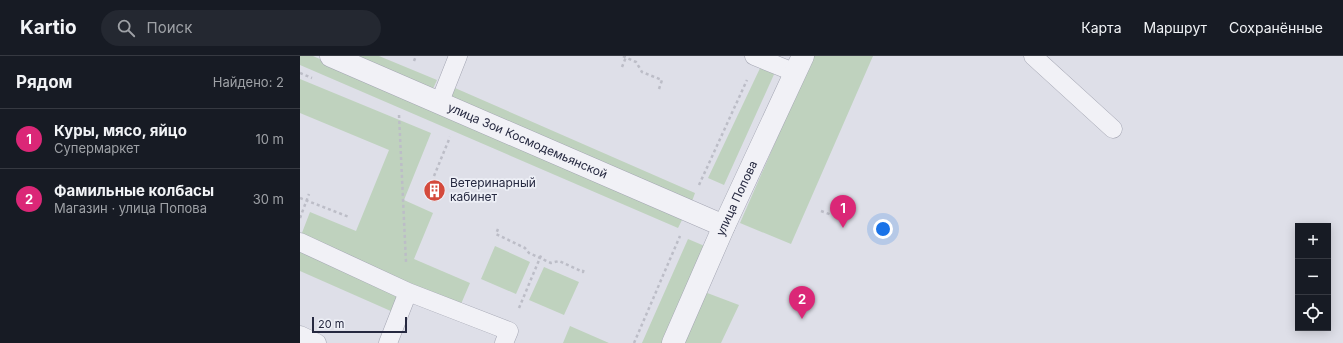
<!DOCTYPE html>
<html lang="ru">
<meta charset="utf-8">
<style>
:root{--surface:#171b24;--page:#242831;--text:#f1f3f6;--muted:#9ea1a6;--line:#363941;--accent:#db2777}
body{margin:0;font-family:Inter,sans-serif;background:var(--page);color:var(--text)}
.controls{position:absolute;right:12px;bottom:12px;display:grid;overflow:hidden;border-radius:0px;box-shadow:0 2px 10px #0003}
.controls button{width:36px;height:36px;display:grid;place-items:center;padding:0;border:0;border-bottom:1px solid var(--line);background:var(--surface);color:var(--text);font:20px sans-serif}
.scale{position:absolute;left:12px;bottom:10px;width:95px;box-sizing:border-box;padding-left:4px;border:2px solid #262940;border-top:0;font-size:11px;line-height:14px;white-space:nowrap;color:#262940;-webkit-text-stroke:3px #edeff6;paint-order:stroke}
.you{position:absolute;left:583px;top:173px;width:14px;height:14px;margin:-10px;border:3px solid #fff;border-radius:50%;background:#1a73e8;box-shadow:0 0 0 6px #1a73e833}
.badge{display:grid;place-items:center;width:26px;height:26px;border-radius:50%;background:var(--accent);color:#fff;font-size:13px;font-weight:700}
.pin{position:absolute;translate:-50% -33px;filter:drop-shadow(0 1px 2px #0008)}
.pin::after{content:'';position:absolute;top:21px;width:14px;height:12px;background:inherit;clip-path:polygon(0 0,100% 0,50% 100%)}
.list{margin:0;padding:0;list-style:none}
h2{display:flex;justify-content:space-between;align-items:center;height:52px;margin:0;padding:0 16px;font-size:17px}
h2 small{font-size:13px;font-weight:400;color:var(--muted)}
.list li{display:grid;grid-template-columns:26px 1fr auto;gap:12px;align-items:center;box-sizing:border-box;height:60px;padding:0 16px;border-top:1px solid var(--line)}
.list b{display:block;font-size:15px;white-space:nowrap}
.list p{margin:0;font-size:13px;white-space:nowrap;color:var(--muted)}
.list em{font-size:13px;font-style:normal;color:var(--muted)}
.icon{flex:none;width:22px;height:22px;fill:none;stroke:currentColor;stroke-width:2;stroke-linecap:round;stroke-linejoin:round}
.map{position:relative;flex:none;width:1043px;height:287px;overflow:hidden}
header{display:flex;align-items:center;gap:24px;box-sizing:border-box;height:56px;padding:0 20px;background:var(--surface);border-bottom:1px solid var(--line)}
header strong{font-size:19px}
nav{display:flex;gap:22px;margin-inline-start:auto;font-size:14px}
.search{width:280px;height:36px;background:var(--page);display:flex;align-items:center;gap:10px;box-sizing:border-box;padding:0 14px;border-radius:22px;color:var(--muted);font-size:15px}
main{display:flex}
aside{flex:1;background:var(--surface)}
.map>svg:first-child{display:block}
.green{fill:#bfd2be}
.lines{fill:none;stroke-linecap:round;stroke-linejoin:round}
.service-casing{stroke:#a3a5b2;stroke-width:19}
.minor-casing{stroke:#a3a5b2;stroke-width:23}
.path{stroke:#bcbdc7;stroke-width:2.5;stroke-dasharray:3 3;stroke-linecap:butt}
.service{stroke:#f1f1f6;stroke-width:18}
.minor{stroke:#f1f1f6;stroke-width:22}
.labels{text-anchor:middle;stroke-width:3.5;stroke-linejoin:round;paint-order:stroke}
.street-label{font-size:12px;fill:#262940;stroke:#edeff6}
.poi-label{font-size:12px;fill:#262940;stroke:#edeff6;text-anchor:start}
</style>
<header>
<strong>Kartio</strong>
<div class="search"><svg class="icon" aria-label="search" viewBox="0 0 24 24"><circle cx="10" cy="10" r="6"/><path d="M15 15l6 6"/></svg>Поиск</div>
<nav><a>Карта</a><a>Маршрут</a><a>Сохранённые</a></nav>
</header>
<main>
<aside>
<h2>Рядом<small>Найдено: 2</small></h2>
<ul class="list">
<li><span class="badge">1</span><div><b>Куры, мясо, яйцо</b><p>Супермаркет</p></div><em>10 m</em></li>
<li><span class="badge">2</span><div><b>Фамильные колбасы</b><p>Магазин · улица Попова</p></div><em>30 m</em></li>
</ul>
</aside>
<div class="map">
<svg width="1043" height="287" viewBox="0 0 1043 287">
<rect width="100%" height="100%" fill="#dedfe8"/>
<path class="green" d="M0,0H13L384,160L378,172L0,9Z
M42,0H79L137,24L131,37Z
M513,0H573L491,188L440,167Z
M462,8L476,14L424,129L408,122Z
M0,23L131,77L104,144L133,157L114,203L170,227L161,248L0,182L10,156L56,175L89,94L0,57Z
M155,32L395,137L391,148L150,43Z
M388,183L407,191L365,287H342Z
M195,190L230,206L216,238L181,223Z
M0,194L101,239L93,256L0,215Z
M244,211L279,226L264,259L229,244Z
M402,235L439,249L421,287H380Z
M270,270L309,287H263Z"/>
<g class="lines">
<defs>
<path id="service" d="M454,0L496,17
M733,0L813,73
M139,48L158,0
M0,186L108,236L209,275L204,287
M0,279L17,287
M88,287L108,236"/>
<g id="minor">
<path id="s1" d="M31,0L424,170"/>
<path id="s2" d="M373,287L424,170L503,0"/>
</g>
</defs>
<use href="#service" class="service-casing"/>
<use href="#minor" class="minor-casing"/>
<path class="path" d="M323,0L336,6L342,16L362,24L359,33
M114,5L116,0
M322,11L326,1
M0,17L12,22
M99,59L106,206
M134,120L150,81
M399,129L447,24
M0,142L49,161
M521,155L532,159
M0,162L9,138
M198,173L196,178L225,192L229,197L251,207L259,205L283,216L284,212
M219,252L242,197
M334,287L380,180"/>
<use href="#service" class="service"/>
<use href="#minor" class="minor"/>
</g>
<defs>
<symbol id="building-disc" viewBox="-11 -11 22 22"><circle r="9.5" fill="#d44a3c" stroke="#edeff6"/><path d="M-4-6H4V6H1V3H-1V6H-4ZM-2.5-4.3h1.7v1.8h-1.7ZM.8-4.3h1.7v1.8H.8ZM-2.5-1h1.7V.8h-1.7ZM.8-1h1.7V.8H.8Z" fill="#fff"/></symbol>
</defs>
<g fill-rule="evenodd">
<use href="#building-disc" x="122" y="122" width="25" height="25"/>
</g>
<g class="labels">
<g class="street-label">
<text dy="4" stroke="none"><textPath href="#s1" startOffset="214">улица Зои Космодемьянской</textPath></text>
<text dy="4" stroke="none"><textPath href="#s2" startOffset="158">улица Попова</textPath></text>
</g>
<g class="poi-label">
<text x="150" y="131">Ветеринарный<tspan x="150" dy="14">кабинет</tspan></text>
</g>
</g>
</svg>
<div class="controls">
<button>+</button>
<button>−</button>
<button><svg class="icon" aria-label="locate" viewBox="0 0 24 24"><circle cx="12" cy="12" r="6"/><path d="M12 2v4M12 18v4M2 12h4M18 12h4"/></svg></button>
</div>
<div class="scale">20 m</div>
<div class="you"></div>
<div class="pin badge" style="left:543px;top:172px">1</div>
<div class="pin badge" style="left:502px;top:263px">2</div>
</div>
</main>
